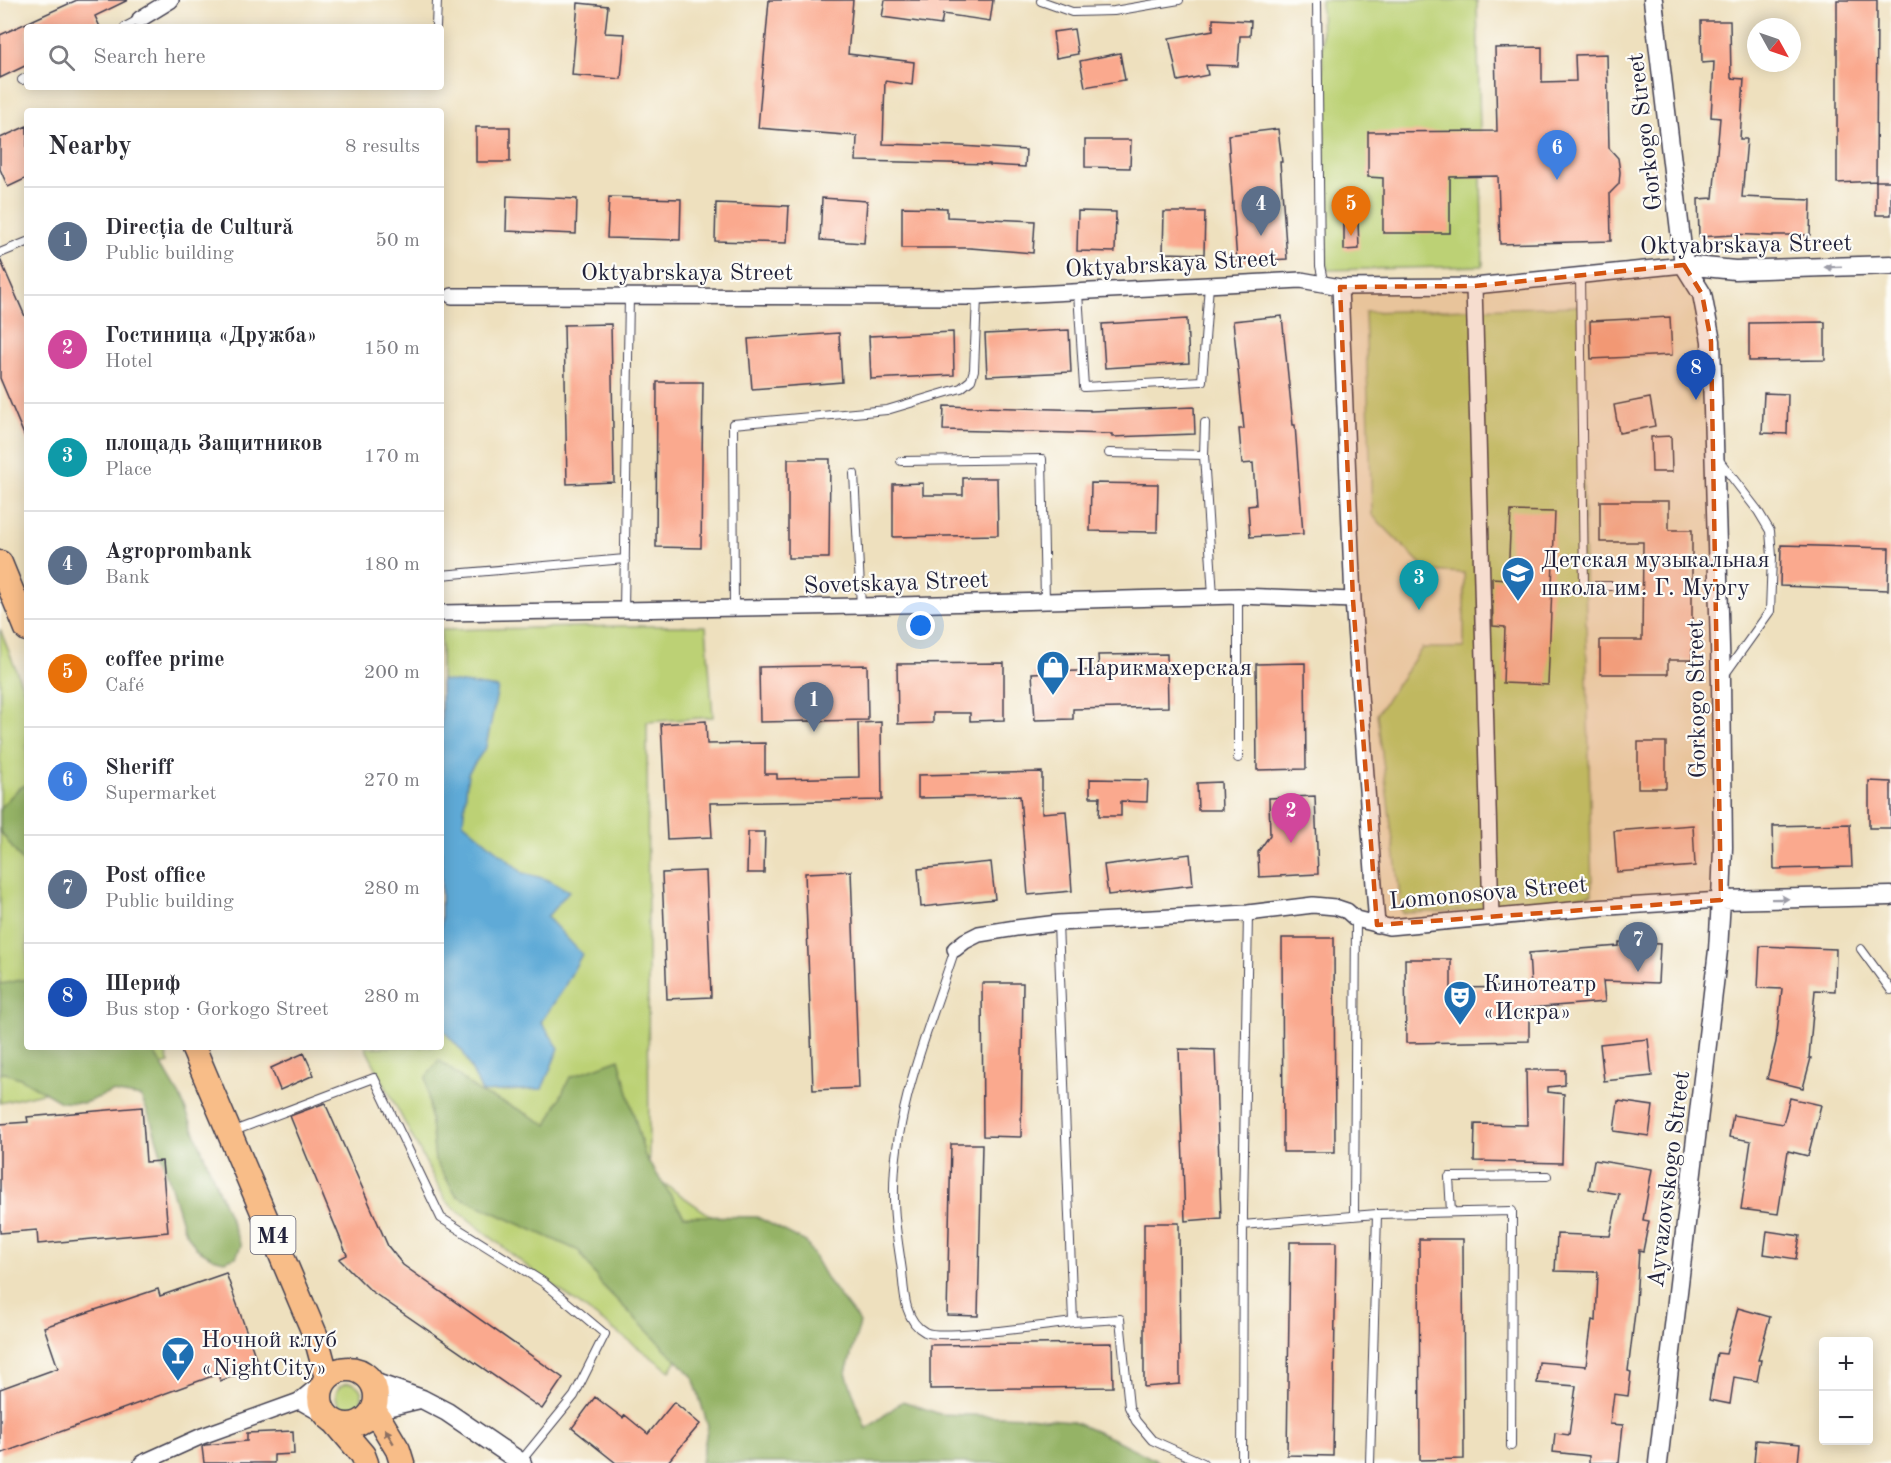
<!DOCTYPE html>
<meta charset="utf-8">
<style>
:root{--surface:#fff;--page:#f2f2f3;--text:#2b2b33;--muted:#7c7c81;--line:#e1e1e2;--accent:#1f6fb2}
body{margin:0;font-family:"Old Standard TT",serif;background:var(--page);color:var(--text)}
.controls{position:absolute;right:18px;bottom:18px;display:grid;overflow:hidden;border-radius:6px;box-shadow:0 3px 15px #0003}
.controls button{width:54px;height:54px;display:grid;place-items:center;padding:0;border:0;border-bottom:2px solid var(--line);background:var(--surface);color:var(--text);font:30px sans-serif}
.compass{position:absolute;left:1747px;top:18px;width:54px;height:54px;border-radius:50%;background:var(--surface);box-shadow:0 3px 15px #0003;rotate:130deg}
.you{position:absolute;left:921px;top:626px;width:21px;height:21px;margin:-15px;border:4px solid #fff;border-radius:50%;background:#1a73e8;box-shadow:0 0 0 9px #1a73e833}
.badge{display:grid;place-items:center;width:39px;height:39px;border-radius:50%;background:var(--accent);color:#fff;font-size:20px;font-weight:700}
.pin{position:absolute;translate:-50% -50px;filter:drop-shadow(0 2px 3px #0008)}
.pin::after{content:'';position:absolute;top:32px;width:21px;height:18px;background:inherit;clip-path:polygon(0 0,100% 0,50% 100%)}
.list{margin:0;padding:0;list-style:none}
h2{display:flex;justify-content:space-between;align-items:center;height:78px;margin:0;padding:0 24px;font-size:26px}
h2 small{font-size:20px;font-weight:400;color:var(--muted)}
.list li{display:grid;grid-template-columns:39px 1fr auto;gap:18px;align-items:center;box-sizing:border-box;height:108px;padding:0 24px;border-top:2px solid var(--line)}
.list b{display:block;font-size:22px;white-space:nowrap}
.list p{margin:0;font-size:20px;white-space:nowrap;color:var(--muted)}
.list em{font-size:20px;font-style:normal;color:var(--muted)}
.icon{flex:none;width:33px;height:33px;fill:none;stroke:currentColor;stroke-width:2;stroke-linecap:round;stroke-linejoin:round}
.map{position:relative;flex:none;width:1891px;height:1463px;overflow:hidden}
.search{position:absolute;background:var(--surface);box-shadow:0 3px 15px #0003;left:24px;top:24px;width:420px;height:66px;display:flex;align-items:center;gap:15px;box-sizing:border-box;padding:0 21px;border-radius:6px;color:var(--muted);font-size:22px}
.panel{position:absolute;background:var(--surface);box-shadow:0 3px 15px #0003;left:24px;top:108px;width:420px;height:942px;border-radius:6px}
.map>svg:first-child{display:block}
.green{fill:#bcd175;stroke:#6f7a58;stroke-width:1.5}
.forest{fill:#95b366;stroke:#5c6a50;stroke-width:1.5}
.water{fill:#5eaad7;stroke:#406689;stroke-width:1.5}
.building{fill:#faa98e}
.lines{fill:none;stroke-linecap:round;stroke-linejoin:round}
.service-casing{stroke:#413e4f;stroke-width:10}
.minor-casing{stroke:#413e4f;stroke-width:18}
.tertiary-casing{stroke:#413e4f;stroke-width:21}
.trunk-casing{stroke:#413e4f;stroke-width:27}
.service{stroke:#fff;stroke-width:8}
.minor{stroke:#fff;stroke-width:15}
.tertiary{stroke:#fff;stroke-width:18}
.trunk{stroke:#f8bd88;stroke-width:24}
.oneway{fill:#9c9ca7}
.oneway2{fill:#8d7062}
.marked{fill:#d45411;fill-opacity:0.2;stroke:#d45411;stroke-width:4.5;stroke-dasharray:12 8;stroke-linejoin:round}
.labels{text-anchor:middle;stroke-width:4.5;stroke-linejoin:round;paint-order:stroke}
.shield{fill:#fdfcf7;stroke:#646373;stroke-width:1.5}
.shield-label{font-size:22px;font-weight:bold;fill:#22223b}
.street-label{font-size:24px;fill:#22223b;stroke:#fdfcf7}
.poi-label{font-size:24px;fill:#22223b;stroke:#fdfcf7;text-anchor:start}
</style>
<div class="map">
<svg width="1891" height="1463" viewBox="0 0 1891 1463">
<rect width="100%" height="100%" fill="#fdfcf7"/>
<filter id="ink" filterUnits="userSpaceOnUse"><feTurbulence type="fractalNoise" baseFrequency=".0167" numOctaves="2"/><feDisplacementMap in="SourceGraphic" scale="12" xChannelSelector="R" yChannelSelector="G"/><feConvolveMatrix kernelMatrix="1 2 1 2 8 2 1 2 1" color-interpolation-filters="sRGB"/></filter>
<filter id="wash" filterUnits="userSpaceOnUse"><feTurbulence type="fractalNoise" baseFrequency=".008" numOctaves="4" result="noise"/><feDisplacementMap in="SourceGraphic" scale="24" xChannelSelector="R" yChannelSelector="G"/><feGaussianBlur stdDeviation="1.35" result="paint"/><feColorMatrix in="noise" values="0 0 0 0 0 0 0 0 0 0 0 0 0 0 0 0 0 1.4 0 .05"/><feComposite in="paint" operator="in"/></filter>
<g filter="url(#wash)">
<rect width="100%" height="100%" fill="#eee0be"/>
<path class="green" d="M1321,0H1477L1483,266L1327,270Z
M1579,306L1592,894L1502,910L1402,913L1377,714L1422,648H1464V573L1428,571L1372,515L1365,312Z
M623,626H706L713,717L647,722L649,1173L750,1243L670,1371L524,1264L446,1201L365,1047H441V630Z
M0,629L27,698V1047H163L169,1063L0,1103Z
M336 1396a13 13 0 1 1 26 0a13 13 0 1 1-26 0Z"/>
<path class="forest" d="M26,785L27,787V868L0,831V808L19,788Z
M27,979V1047H151L180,1096L241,1246L236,1257L224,1261L213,1258L196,1248L183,1227L151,1120L141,1097L112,1092L84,1103L61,1102L20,1078L5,1073L0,1074V984Z
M619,1059L645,1156L684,1216L757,1217L806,1242L828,1281L860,1323L846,1373L866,1429L903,1401L940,1414L1027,1417L1071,1421L1116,1440L1161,1463H701L708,1426L693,1377L601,1284L579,1251L457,1196L435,1161L426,1077L439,1060L479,1092L518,1109L547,1125L570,1077Z"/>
<path class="water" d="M441,680L498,688L486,747L468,773L463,822L523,873L546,879L569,891L547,917L582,954L562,991L541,1022L559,1048L542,1089L482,1092L463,1052L441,1028Z"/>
<g id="blocks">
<path class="building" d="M77,0H128L95,16L100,27H27V65L0,78V35Z
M769,0H853L848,54L914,62L912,85L885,81L883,144L961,146L1026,150L1025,167L990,165V164L856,161L857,136L758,128Z
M885,0H993L990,21L943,14L941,25L882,17Z
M1837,0H1877L1876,181L1837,183Z
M578,3L608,6L605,33L625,34L621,79L572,75Z
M1213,19L1251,21L1250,36H1240L1238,66L1206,65L1208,75L1178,81L1169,38L1213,30Z
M1701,21H1730L1731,78L1744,79L1740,139H1747L1742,197L1811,200L1810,235H1773V236L1733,234V235L1699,237L1698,199L1713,198L1720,118L1711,117L1714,62L1702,63Z
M1074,29L1078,54L1056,58L1053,32Z
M1542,47V82L1576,81L1575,55L1607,54L1609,148L1618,158L1620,172L1619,184L1610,193L1611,241L1500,244L1498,176L1450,177V233H1383V178L1368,177V132L1497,131L1495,48Z
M1120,53L1125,80L1085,87L1080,61Z
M27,126V178L8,187L0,169V138Z
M476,127H510V162H476Z
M1278,129L1282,162H1280L1287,259L1237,262L1228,135Z
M1085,140H1131L1130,168L1085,167Z
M1876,181H1891V215H1876Z
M507,196L577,199L576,234L506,231Z
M609,197L681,199L680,240L607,238Z
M822,198L867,201L864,243L820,240Z
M716,203L789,206L787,243L715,241Z
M902,207L947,208V217L1035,221L1033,253L970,248H902Z
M1078,211L1116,212L1115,252L1077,251Z
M1164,212H1205L1204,254L1163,253Z
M1358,221L1359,249L1344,250V222Z
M0,259L27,321V442L0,378Z
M1282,316L1293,425H1295L1303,534L1250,537L1248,506L1256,505L1253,463L1242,464L1239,429H1244L1233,321Z
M1670,317L1672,355L1591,359L1590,321Z
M1187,319L1189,363L1105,368L1102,324Z
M1825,322V360L1749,361V323Z
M611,324L614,482L567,484L564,325Z
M1069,330L1071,372L987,376L985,334Z
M953,332L954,375L871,379L869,336Z
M839,333L842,382L752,389L748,339Z
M657,382H703L701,548L656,547Z
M1764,393L1788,394L1787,434L1762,433Z
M1650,398L1655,426L1619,433L1614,405Z
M944,406L1090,410V411L1194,407L1195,434L1112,437V434L943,430Z
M1671,436L1672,472H1652L1651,437Z
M788,459H830L829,558H788Z
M963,478H997L998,535L893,537V484L923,483V495H963Z
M1091,483L1158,484L1157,532L1090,531Z
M1600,501H1669V530H1692V660H1668V674H1600V640H1642L1643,542H1600Z
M1511,511L1555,512L1548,685L1503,683L1505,627L1493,626L1492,578L1508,579Z
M1781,545L1889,548L1888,590L1780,586Z
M1167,654L1168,707L1073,709V719L1035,720L1032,673L1099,670L1098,655Z
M1004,663V720L970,721V713H933V723L898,724L897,664Z
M1305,663L1306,769L1257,770L1256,664Z
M867,665L868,720L760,722L759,667Z
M706,721L707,744L765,743V774H777V779L859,777L858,723L881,722L882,800L710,803L712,837L667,839L661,724Z
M1638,742H1666V788H1638Z
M1042,772V813L1066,811L1072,891L1028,895L1020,796L918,798V775Z
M1090,779L1148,780L1147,802L1121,801V816H1099L1100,797H1090Z
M1869,781L1891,782V828H1869Z
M1221,782L1222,810H1198L1197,783Z
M1315,796L1318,874L1259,877L1258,852L1270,835L1269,798Z
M1850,824L1852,867L1774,869L1773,826Z
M1693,825L1695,866L1617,872L1614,831Z
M748,832H765L764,873H747Z
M1190,854L1193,885L1108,895L1104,865Z
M991,862L995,899L921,907L918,869Z
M706,871L711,997L667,999L662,873Z
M851,871L859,1088L813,1090L805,873Z
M1282,938H1334L1335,1152H1283Z
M1619,942L1660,944L1658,983L1603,981L1605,1002L1529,1008V1041L1406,1043L1405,959H1451V988L1531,987L1529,953L1619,946Z
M1760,946L1836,949L1835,991L1815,990L1809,1058H1811L1803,1088L1767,1079L1776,1042L1782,989L1758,988Z
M982,983H1023L1021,1137L983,1136Z
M1648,1039L1652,1076L1604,1081L1600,1044Z
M1179,1049L1215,1050L1221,1218L1185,1221Z
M304,1053L314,1075L280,1090L271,1068Z
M1526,1070H1565V1085L1548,1087V1092L1564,1094L1562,1163L1474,1161L1475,1124L1527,1125Z
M1790,1098L1821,1105L1808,1156L1788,1151L1778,1214L1741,1209L1751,1141L1729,1137L1733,1115L1783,1124Z
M1618,1101L1653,1106L1649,1136L1614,1131Z
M325,1103L388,1246L403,1265L563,1378L542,1409L371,1291L339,1259L347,1255L290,1116Z
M142,1107L146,1162L162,1161L168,1232L38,1244L37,1230L0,1233V1124L28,1122L27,1117Z
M951,1144H982L978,1316L947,1315Z
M1594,1160L1652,1169L1643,1220L1649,1221L1643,1251L1639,1250L1636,1304L1628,1371L1631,1372L1628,1396L1614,1394L1610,1424L1623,1425L1619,1463H1589V1456L1553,1452L1555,1433L1569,1435L1576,1386L1537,1383L1539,1362L1586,1366L1592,1320L1596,1321L1598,1272L1555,1271L1557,1234L1610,1236L1619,1194L1589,1189Z
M1144,1223H1179L1180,1384L1144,1387Z
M1767,1231L1800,1236L1796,1259L1764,1254Z
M1419,1239H1463L1464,1459L1420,1460Z
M1290,1242H1336L1333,1456L1287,1455Z
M226,1273L259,1367L220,1381L218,1374L0,1454V1389L58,1368L44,1327L158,1289L160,1296Z
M1738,1308L1770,1317L1758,1360H1761L1757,1381L1734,1377L1730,1404L1709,1400L1717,1353L1726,1354Z
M1112,1343L1113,1387L930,1389V1345Z
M595,1397L623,1418L625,1415L648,1434L674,1402L700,1424L667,1463H616L572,1428Z
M293,1431L294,1454L274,1455V1463H204L202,1447L205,1445L247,1441V1433Z
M1756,1440L1800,1444L1798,1463H1754Z"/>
</g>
</g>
<g filter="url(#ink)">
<use href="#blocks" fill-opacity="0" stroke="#413e4f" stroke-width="1.5"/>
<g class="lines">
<defs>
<path id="service" d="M1317,0L1320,266L1324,285
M1041,1L1072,12L1114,11L1179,0
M125,27L140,19
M436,27L437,0
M22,80L27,77
M0,253L27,242
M1580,275L1584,586H1611
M1078,293L1084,387L1202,381L1209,285
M1205,423L1204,455L1213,596
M1109,453L1204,455
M1718,459L1758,511L1770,531L1772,556L1770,611L1725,674
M901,461L1042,459L1045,600
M854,474L861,606
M441,575L625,559
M1238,596V758
M734,608L733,424L887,410L961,388L971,380L974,370L977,297
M624,610L629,296
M1058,923L1073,1322L1120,1319L1129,1407L1136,1421L1152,1440L1203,1463
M955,949C929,1029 892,1113 894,1199C894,1223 899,1248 902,1271C904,1292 904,1321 925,1332C939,1340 1050,1325 1073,1322
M1861,949L1891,990
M231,1132L374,1078L441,1218L543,1282L605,1334L574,1396L521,1461
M1451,1212L1449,1177L1547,1176
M1354,1216L1356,919
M1242,1225L1377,1214L1512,1211L1511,1446
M1242,1463L1243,1211L1248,913
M1370,1463L1377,1214"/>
<path id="minor" d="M140,19L171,0
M1474,286L1491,918
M1340,287L1353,600L1377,925
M452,296L977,297L1301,280L1340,287L1474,286L1684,265
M441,613L861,606L1238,596L1353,600
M955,949L965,941L979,934L1016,928L1058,923L1248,913L1313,905L1335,907L1347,911L1356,919L1389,927L1593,908L1721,900
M299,1401L329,1418
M142,1463L202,1436L299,1401L327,1378"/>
<path id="tertiary" d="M1653,0L1684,265L1702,294L1711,341L1721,680L1723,847L1721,900L1718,950L1658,1463
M1684,265L1735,270L1891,265
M1721,900L1891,896
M373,1382L422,1399L447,1412L522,1463
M374,1410L420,1399"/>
<path id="trunk" d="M0,563L27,629
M193,1047L316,1337L327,1378
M320 1397a28 28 0 1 1 56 0a28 28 0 1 1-56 0Z
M374,1410L398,1450L402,1463
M335,1422L363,1455L366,1463"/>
</defs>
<use href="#service" class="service-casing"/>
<use href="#minor" class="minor-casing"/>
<use href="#tertiary" class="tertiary-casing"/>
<use href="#trunk" class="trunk-casing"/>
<use href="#service" class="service"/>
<use href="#minor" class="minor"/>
<use href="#tertiary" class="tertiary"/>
<use href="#trunk" class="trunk"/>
</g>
<defs><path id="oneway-solid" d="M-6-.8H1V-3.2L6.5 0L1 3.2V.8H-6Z" transform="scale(1.5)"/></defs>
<g class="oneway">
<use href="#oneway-solid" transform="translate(1833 267) rotate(178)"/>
<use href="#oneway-solid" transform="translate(1780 899) rotate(-1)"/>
</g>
<use class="oneway2" href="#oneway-solid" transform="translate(389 1436) rotate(-121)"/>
</g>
<path class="marked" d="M1684,265L1702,294L1711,341L1721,900L1377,925L1353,600L1340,287L1474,286Z"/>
<defs>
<symbol id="school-pin" viewBox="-11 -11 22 30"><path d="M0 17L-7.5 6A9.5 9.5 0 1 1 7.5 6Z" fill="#1f6fb2" stroke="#fdfcf7"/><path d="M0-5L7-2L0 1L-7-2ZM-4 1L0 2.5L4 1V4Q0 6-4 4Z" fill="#fff"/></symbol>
<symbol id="shop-pin" viewBox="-11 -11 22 30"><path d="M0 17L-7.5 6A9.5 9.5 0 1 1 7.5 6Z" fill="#1f6fb2" stroke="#fdfcf7"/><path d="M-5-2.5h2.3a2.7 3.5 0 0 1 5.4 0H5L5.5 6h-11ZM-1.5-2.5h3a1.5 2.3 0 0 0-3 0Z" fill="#fff"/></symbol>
<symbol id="theatre-pin" viewBox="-11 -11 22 30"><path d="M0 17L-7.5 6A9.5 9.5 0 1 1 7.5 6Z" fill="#1f6fb2" stroke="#fdfcf7"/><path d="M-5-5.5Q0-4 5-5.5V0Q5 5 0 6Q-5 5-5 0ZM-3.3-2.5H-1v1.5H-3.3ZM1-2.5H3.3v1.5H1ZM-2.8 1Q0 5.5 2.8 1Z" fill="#fff"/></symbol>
<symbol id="bar-pin" viewBox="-11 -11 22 30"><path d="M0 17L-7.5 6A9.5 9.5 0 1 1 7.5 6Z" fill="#1f6fb2" stroke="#fdfcf7"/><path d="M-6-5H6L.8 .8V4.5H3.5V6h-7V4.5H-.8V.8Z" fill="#fff"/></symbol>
</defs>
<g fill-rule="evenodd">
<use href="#school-pin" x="1499" y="554" width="38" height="52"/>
<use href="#shop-pin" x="1034" y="648" width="38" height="52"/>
<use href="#theatre-pin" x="1441" y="978" width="38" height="52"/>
<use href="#bar-pin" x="159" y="1334" width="38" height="52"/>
</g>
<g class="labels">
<rect class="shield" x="250.5" y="1216" width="45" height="38" rx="4.5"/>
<g class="shield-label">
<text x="273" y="1243">M4</text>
</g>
<g class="street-label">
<text transform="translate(1644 132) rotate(-97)" y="8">Gorkogo Street</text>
<text transform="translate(1746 244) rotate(-1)" y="8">Oktyabrskaya Street</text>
<text transform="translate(1171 263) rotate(-3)" y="8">Oktyabrskaya Street</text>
<text x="687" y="280">Oktyabrskaya Street</text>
<text transform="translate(896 582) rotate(-2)" y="8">Sovetskaya Street</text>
<text transform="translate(1696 699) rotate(-91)" y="8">Gorkogo Street</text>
<text transform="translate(1488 892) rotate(-5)" y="8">Lomonosova Street</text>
<text transform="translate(1668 1179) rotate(-83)" y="8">Ayvazovskogo Street</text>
</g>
<g class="poi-label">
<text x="1541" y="567">Детская музыкальная<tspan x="1541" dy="28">школа им. Г. Мургу</tspan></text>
<text x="1076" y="675">Парикмахерская</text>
<text x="1483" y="991">Кинотеатр<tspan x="1483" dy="28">«Искра»</tspan></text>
<text x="201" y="1347">Ночной клуб<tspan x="201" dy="28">«NightCity»</tspan></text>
</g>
</g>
</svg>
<div class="controls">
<button>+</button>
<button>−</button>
</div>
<svg class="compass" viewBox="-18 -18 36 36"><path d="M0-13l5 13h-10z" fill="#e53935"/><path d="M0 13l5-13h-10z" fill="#7c7c81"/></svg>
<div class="you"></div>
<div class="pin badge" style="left:814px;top:732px;background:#5c6f8a">1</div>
<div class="pin badge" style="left:1291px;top:843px;background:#d1479c">2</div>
<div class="pin badge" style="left:1419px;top:610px;background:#0f9aa8">3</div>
<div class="pin badge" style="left:1261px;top:236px;background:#5c6f8a">4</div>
<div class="pin badge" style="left:1351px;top:236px;background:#e8710a">5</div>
<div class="pin badge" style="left:1557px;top:180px;background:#3f7fe0">6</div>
<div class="pin badge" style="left:1638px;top:972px;background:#5c6f8a">7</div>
<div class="pin badge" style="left:1696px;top:400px;background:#1a4fb4">8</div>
<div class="search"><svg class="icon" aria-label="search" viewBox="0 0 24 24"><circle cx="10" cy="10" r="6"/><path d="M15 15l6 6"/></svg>Search here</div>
<section class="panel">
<h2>Nearby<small>8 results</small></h2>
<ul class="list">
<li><span class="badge" style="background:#5c6f8a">1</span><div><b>Direcția de Cultură</b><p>Public building</p></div><em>50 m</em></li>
<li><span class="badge" style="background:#d1479c">2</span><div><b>Гостиница «Дружба»</b><p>Hotel</p></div><em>150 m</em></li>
<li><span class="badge" style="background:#0f9aa8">3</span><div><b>площадь Защитников</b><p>Place</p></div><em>170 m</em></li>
<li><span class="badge" style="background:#5c6f8a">4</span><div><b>Agroprombank</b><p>Bank</p></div><em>180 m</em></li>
<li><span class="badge" style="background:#e8710a">5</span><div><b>coffee prime</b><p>Café</p></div><em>200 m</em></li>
<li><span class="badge" style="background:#3f7fe0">6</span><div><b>Sheriff</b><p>Supermarket</p></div><em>270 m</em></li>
<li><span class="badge" style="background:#5c6f8a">7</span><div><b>Post office</b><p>Public building</p></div><em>280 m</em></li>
<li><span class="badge" style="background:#1a4fb4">8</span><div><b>Шериф</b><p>Bus stop · Gorkogo Street</p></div><em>280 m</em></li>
</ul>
</section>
</div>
